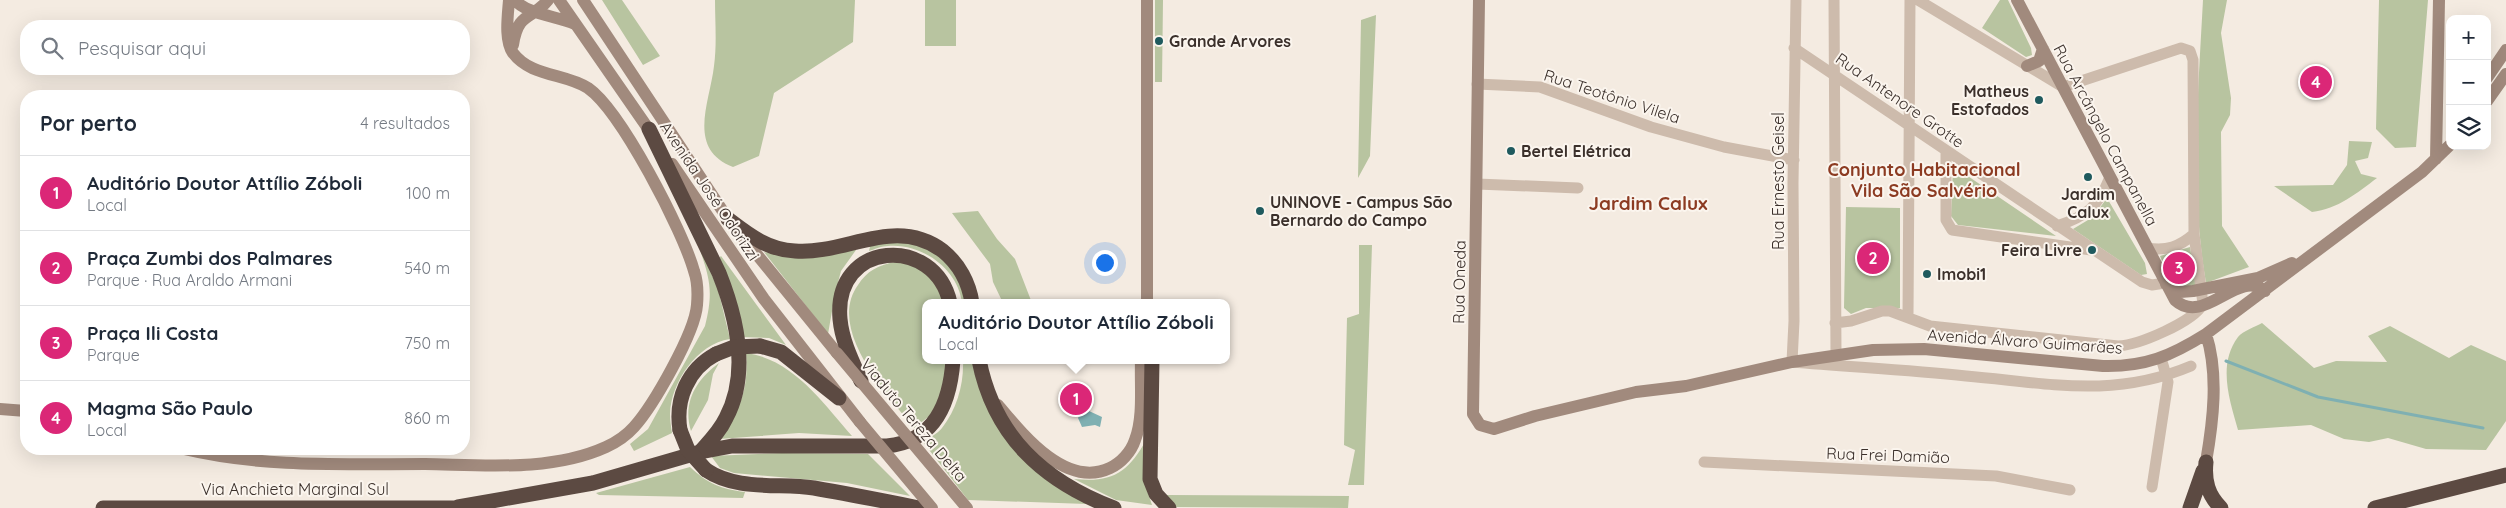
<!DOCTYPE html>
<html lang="pt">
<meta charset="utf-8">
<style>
:root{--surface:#fff;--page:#f6f6f7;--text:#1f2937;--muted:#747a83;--line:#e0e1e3;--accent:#db2777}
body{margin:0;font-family:Quicksand,sans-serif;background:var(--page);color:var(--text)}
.controls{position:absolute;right:15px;top:15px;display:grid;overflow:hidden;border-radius:10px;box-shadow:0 5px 20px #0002}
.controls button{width:45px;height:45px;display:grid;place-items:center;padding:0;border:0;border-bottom:1px solid var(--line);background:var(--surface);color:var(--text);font:25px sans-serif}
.you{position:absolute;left:1104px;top:262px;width:18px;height:18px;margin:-12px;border:4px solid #fff;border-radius:50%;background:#1a73e8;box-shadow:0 0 0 8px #1a73e833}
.badge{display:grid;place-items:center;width:32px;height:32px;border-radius:50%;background:var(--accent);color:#fff;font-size:16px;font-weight:700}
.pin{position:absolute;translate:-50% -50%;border:2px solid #fff;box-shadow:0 1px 5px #0006}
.popup{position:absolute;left:922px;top:299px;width:308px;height:65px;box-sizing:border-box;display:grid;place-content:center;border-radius:10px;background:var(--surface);filter:drop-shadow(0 1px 4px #0005);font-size:16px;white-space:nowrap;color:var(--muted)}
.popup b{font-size:19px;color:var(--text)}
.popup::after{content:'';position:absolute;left:50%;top:100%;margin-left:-10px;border:10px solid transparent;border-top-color:var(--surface)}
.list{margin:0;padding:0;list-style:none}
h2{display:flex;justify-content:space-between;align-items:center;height:65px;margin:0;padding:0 20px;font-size:21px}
h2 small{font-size:16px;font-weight:400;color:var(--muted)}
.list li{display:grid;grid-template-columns:32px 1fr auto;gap:15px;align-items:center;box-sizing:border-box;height:75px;padding:0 20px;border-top:1px solid var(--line)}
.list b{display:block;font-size:19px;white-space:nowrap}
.list p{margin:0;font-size:16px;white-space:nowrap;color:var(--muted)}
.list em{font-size:16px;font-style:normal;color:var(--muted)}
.icon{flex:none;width:28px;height:28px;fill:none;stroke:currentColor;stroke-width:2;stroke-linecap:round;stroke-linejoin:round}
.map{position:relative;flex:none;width:2506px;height:508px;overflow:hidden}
.search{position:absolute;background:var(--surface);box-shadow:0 5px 20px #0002;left:20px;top:20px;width:450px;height:55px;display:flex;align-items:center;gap:12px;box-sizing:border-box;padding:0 18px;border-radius:20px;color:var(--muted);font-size:19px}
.panel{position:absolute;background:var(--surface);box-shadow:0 5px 20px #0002;left:20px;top:90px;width:450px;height:365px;border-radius:20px}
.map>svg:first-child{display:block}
.green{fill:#b8c4a0}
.water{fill:#7fb0b2}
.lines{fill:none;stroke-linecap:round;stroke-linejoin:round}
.stream{stroke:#7fb0b2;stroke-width:3}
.street{stroke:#cdbbac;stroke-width:11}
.secondary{stroke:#a18a7d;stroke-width:12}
.highway{stroke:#5c4a42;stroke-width:15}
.secondary-bridge{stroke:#a18a7d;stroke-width:12}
.highway-bridge{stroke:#5c4a42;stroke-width:15}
.poi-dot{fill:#1f5a5e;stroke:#fbf5ee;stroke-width:2}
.labels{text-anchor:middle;stroke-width:4;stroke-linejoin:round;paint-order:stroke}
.poi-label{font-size:16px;font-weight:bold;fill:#3b302b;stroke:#fbf5ee;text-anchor:start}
.street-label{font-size:16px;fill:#3b302b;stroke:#fbf5ee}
.neighbourhood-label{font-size:18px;font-weight:bold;fill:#8c3b22;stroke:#fbf5ee}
.quarter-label{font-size:19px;font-weight:bold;fill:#8c3b22;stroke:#fbf5ee}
</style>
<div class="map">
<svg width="2506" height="508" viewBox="0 0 2506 508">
<rect width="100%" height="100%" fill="#f4ebe1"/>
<path class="green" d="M602,0H622L660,56L643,65Z
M715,0H855L853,42L774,93L759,156L733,167C686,149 710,102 714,66C717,44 715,21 715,0Z
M925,0H956V46H925Z
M1155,0H1163L1162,82H1155Z
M2000,0H2008L2031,48L2032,55L2026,57L1982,28Z
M2203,0H2227L2221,33L2231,98L2230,115L2221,132L2222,226L2249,267L2206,283C2190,192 2198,93 2203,0Z
M2379,0H2428L2416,147L2395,148L2376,129Z
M1376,15L1370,156L1358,178L1361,20Z
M2349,141L2372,142L2368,158L2355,161L2361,174L2377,178C2357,193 2338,209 2312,212L2274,186L2333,185L2347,165Z
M1953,166L2056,236L1958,225L1951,216Z
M2107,198L2145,263L2147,274L2141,275L2073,229L2093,217Z
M1846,207L1900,208V308H1866L1851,314L1844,308Z
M978,211L997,239L1015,259L1032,303H1003L993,282L990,264L952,213Z
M696,238L718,289L730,339C697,344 671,382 670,414C670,420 671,427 672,433L634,451L630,444L648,429L705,326C715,287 708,275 696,238Z
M888,240L927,246L955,268L968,303H962C958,269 922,243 888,246C882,246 875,249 869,251L871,242Z
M1359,245H1372L1364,485H1348L1355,450L1344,445L1347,318L1359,314Z
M853,246L856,250L841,271L835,294L828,334L764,252C800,260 819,261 853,246Z
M2190,247L2196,285L2181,288L2170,280L2160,256Z
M721,256L786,345L769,338L741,337L717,260Z
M895,262C925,263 933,279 945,303H926V360H949L948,379L932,414L914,428C888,395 826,329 858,285C867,271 878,265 895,262Z
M2262,323L2314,368L2336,361L2387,362L2368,336L2390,326L2449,358L2471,345L2506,361V421L2486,450L2426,449L2388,438L2369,442L2344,439L2311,425L2238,430C2230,401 2217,365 2238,337C2243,331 2255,327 2262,323Z
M746,353C793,359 823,403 852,436L799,433L719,439C740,409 749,390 746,353Z
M963,360H972L981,389L1087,504L968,500L923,442C929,438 937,434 942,428C957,409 964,384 963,360Z
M719,363L713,374L708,400L691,431C682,402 697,379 719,363Z
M1146,440L1144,481L1152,505L1116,500L1074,479C1112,483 1128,473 1146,440Z
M782,453L868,454L910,496L847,483L734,473L720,468L711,456Z
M690,467C708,484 721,489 745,492L743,498L599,495L596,493Z
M1166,495L1349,496L1348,508L1175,507Z"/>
<path class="water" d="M1082,411H1089L1102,417L1100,427L1095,425L1082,427L1078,418Z"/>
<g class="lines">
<path class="stream" d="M2226,361L2318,397L2483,428"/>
<path class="street" d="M1796,0L1793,183L1794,321L1792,362C1850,367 1908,370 1966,376C2048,383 2113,399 2191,366
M1834,0L1836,354
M1794,48L2142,282L2152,285L2165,283
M1477,84L1540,87L1651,127L1724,147L1794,160
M1946,152V220L1952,230L2091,250
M1477,184L1578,188
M2057,226C2087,216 2098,207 2110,177
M2147,248C2167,251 2179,247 2194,234
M1908,316L1910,0
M1835,323L1851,321L1882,311H1890L1930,326L2118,346C2139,345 2193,322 2203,304L2194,234L2193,60L2190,51L2181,48L2063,87L1918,0
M1704,462L1996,476L2070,490
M2152,487L2168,382L2161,358"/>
<path class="secondary" d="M515,0C526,14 557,16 575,24
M559,0L654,137
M583,0L728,219L837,353
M1479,0L1473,414L1480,425L1494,429L1535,416L1636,392L1686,386L1792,362L1873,350L1924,349L2103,366C2145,367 2171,356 2206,334L2422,172L2450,145
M2017,0L2175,300C2204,327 2238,268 2265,291
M513,45C518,11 532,20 548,0
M2027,66L2039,61L2043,49
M2487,78L2506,50
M2487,101L2506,74
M2436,159L2439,0
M672,164L764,299L860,422
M2166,284L2180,292L2193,291L2258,278L2292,263
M1147,303V0
M998,405C1023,435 1066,489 1110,468C1121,463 1131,452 1135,440C1144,417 1140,385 1141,360
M0,409L26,411
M184,449C264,468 344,464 425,464C484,465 551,472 606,447C617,442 626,436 634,427C653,406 695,333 697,305C698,293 698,282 694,271C683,231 621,111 588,88C565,73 531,77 513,53C504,40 508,15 509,0
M2206,462C2213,422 2219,374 2206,334"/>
<path class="highway" d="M649,129L719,273C737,318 750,373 726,418C720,431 710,441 700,452
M728,219C749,235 768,250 795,251C846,255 895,215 943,251C959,264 969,283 972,303
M760,346L781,352L839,398
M979,360C994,436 1043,481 1114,508
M1152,360L1150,479L1156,494L1169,508
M861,381C852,361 842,341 840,319C833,240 935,234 950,303
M680,430C675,399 688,369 716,354
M2206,462C2204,481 2208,495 2221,508
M706,470C737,491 778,483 814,488C849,494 884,501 919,508
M458,507L593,483L700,452L732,446H887C935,441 950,403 953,360
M103,508H466
M2190,508L2203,471
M2375,508L2506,475"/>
<path class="secondary-bridge" d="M837,353L967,508
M860,422L932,508"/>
<path class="highway-bridge" d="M716,354L734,347L760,346
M680,430L688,450L706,470"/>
</g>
<g class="poi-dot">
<circle cx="1159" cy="41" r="5"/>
<circle cx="2039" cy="100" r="5"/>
<circle cx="1511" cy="151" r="5"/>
<circle cx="2088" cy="177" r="5"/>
<circle cx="1260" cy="211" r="5"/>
<circle cx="2092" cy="250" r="5"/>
<circle cx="1927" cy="274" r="5"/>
</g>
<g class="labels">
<g class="poi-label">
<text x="1169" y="47">Grande Arvores</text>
<text x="2029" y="97" text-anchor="end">Matheus<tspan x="2029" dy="18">Estofados</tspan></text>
<text x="1521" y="157">Bertel Elétrica</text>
<text x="2088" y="200" text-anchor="middle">Jardim<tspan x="2088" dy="18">Calux</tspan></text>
<text x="1270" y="208">UNINOVE - Campus São<tspan x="1270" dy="18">Bernardo do Campo</tspan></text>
<text x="2082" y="256" text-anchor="end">Feira Livre</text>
<text x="1937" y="280">Imobi1</text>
</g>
<g class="street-label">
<text transform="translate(1612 96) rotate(18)" y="6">Rua Teotônio Vilela</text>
<text transform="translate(1900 100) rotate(35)" y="6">Rua Antenore Grotte</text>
<text transform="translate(2106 135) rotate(62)" y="6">Rua Arcângelo Campanella</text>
<text transform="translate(1778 181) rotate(-90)" y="6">Rua Ernesto Geisel</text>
<text transform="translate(710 191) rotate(56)" y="6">Avenida José Odorizzi</text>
<text transform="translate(1459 282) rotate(-89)" y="6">Rua Oneda</text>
<text transform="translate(2025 341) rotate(4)" y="6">Avenida Álvaro Guimarães</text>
<text transform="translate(914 420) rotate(50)" y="6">Viaduto Tereza Delta</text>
<text transform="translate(1888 455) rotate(2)" y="6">Rua Frei Damião</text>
<text x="295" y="495">Via Anchieta Marginal Sul</text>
</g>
<g class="neighbourhood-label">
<text x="1924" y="176">Conjunto Habitacional<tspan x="1924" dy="21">Vila São Salvério</tspan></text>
</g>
<g class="quarter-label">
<text x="1648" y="210">Jardim Calux</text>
</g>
</g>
</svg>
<div class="controls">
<button>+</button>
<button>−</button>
<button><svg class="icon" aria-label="layers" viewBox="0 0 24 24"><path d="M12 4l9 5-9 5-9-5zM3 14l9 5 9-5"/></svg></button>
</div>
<div class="you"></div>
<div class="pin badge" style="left:1076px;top:399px">1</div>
<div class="popup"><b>Auditório Doutor Attílio Zóboli</b>Local</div>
<div class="pin badge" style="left:1873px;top:258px">2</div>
<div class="pin badge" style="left:2179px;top:268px">3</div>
<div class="pin badge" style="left:2316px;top:82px">4</div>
<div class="search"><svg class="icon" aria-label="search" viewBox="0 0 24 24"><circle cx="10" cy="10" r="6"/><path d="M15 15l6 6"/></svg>Pesquisar aqui</div>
<section class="panel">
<h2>Por perto<small>4 resultados</small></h2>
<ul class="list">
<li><span class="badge">1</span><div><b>Auditório Doutor Attílio Zóboli</b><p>Local</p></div><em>100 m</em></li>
<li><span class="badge">2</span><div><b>Praça Zumbi dos Palmares</b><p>Parque · Rua Araldo Armani</p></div><em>540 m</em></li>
<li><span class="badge">3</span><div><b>Praça Ili Costa</b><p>Parque</p></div><em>750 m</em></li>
<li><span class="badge">4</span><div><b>Magma São Paulo</b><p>Local</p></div><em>860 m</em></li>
</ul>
</section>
</div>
